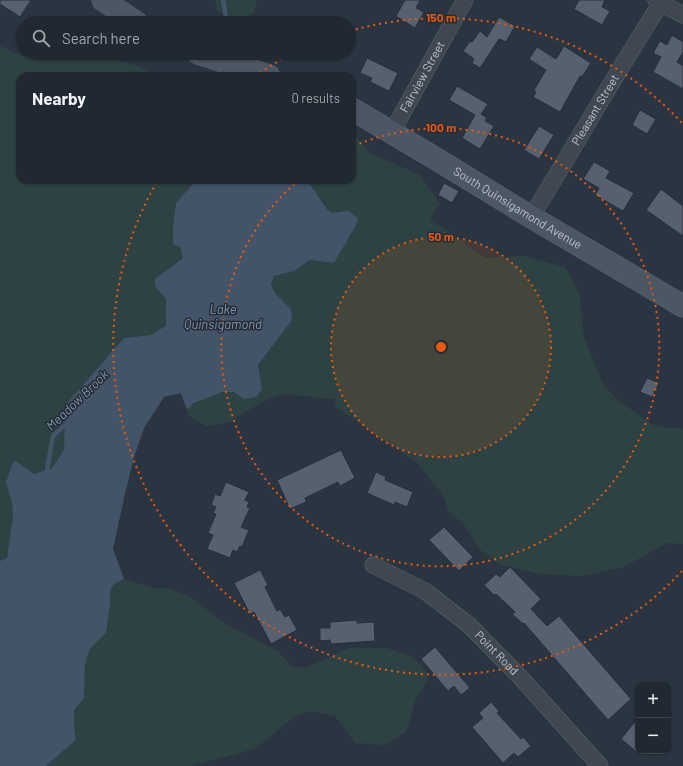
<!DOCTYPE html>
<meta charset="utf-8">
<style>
:root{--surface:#202831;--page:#283039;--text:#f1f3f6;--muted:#a2a6ab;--line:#3d444d}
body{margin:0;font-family:Barlow,sans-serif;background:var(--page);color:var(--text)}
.controls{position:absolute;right:12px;bottom:12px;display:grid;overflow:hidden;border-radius:8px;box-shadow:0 1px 3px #0004}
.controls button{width:36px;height:36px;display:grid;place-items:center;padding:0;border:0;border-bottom:1px solid var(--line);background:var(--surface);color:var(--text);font:20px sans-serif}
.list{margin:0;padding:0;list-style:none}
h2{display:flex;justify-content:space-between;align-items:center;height:52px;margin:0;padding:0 16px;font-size:17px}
h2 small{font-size:13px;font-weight:400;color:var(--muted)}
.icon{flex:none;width:22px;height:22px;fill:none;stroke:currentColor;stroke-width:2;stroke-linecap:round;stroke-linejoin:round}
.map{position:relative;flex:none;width:683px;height:766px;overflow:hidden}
.search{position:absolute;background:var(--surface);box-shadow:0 1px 3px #0004;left:16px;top:16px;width:340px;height:44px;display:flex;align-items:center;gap:10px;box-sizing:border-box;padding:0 14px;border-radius:22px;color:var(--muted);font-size:15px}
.panel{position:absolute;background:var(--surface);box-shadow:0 1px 3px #0004;left:16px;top:72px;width:340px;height:112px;border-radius:12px}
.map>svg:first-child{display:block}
.green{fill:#2e4243}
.water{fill:#435468}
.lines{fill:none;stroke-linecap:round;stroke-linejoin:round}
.stream{stroke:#435468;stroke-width:4.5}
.building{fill:#57606e;stroke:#262e39}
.street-casing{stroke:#5d656f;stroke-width:17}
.secondary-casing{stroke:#5d656f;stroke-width:23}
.street{stroke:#3f4751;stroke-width:16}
.secondary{stroke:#4d5664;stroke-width:22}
.ring{fill:none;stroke:#e8590c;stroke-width:2;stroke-dasharray:2 4}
.labels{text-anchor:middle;stroke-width:3;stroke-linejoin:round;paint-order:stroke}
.street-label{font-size:12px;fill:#bcc2cb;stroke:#232c37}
.water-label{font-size:13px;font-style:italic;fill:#8194aa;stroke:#232c37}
.centre{fill:#e8590c;stroke:#232c37;stroke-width:2}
.ring-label{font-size:12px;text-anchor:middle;font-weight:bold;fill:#e8590c;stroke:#232c37;stroke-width:3;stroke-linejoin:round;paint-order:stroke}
</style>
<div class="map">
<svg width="683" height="766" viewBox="0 0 683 766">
<rect width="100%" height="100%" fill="#2b3541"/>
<path class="green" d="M215,0H257L254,13L237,22L217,11Z
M0,46L25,57L91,54L135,65L159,76H20V180H196L176,203L180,247L183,258L174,265L155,286L166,299V324L153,335L124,338L68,402L65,414L64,450L52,468L34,474L14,461L6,482L12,503L13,515L7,558L0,561Z
M352,131L371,154L419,174L440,203L430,219L486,258L523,256L565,267L579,292L584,337L603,384L616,399L655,426L683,429V544L667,543L624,567L582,576L539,574L499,564L479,549L465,526L448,510L443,495L416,462L336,407L334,398L330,399L286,394L267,399L228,423L206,426L189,416L187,410C206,391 236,392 262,389L258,365L292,320L291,309L275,293L271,285L275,276L294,271L310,260L334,263L332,213L327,209L307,180H352Z
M124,579L157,589L169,588L192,598L222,622L278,651L291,666L305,668L349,648H387L413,657L427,673L426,684L416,699L406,732L384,745L355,743L335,716L312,711L297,715L254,749L191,766H46L76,740L74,726V710L84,698L85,664L90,649L106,633L110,604V591L114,584Z"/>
<path class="water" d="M196,180H307L327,209L332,213L349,211L358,218L356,225L334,263L310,260L294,271L274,276L271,285L275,293L291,309L292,320L258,365L262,389L256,397L244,399L234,392H223L194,403L187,410L181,393L164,397L144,428L134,457L124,498L113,549L124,579L114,584L110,591V604L106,633L90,649L85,664L84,698L74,710V726L76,740L46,766H0V561L7,558L13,515L12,503L6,482L14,460L34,474L52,468L64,450L65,414L68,402L124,338L152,335L166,325V299L155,286V279L183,258L180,247L173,244V227L176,203Z"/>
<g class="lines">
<path class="stream" d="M223,0L227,23
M46,475L53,436L70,420"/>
</g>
<path class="building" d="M0,0H31L20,17L0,4Z
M405,0H420L416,8L424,12L415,28L396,16Z
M579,0H605L602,7L610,11L602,25L574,9Z
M499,17L515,26L506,42L499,39L480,68L472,63L474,59L463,51L470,41L472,42L480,31L487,37Z
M672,35L683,42V52L677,62L683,66V89L653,72L661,57L653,53L660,41L667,45Z
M564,46L591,63L582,77L580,76L560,112L533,97L536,92L534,90L546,70L529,59L537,47L556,59Z
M367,58L398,73L389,91L370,82L372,78L360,73Z
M457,86L488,104L481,114L487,118L485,121L494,126L480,149L462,138L475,115L449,100Z
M640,110L656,119L647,134L632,125Z
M539,126L554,135L539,159L524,150Z
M594,162L610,171L606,178L634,193L623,211L595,195L599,188L583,179Z
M444,183L459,191L452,203L438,195Z
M661,189L683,206V236L646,210Z
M647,378L659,383L652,397L640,392Z
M341,450L355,478L340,486L338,482L305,498L306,502L290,509L277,480Z
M376,472L386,477L385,480L413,492L407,507L395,502L394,505L367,493Z
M226,482L249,492L245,500L249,502L247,507L250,508L241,527L249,530L242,547L240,546L237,552L233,550L230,558L207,549L213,535L208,533L216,514L213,513L216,507L211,505L215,494L220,496Z
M444,527L473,557L459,571L429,540Z
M510,567L541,599L531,609L547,626L559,616L631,699L608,720L524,623L523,624L512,614L515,612L496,594L494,595L484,585L496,574L500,577Z
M260,570L268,585L265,587L277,611L280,609L285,617L289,615L297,630L271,644L254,612L250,614L234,583Z
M357,620V623L374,622L375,641L331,644L330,640L320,641V628H330V622Z
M435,647L470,688L461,695L454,686L448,691L421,659Z
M491,702L499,711L497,713L521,739L523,737L531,746L518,757L514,753L503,763L472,727L483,718L479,713Z
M638,718V753L621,739Z"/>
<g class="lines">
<defs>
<g id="street">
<path d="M656,0L683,15"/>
<path id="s1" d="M392,132L465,0"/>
<path id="s2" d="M531,217C575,146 616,73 661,3"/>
<path id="s3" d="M373,565L425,591L469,625L522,679L600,766"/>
</g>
<g id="secondary">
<path d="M103,0L137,23"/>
<path d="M198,53L269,76"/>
<path id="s4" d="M352,109L438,160L531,217L683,306"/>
</g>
</defs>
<use href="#street" class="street-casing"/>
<use href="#secondary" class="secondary-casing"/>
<use href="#street" class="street"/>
<use href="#secondary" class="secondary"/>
</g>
<circle cx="441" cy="347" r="110" fill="#e8590c" fill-opacity=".12"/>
<g class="ring">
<circle cx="441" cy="347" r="110"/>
<path d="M354 146A219 219 0 1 1 299 180"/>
<path d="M682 571A329 329 0 0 1 158 180M255 76A329 329 0 0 1 292 54M350 31A329 329 0 0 1 682 123"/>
</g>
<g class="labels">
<g class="street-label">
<text dy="4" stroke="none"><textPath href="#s1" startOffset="63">Fairview Street</textPath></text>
<text dy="4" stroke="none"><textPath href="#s2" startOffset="125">Pleasant Street</textPath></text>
<text dy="4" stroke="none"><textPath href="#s4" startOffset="193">South Quinsigamond Avenue</textPath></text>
<text dy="4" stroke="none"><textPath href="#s3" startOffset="153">Point Road</textPath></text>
</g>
<g class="water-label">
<text x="223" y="314">Lake<tspan x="223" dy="15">Quinsigamond</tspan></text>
<text transform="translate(77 400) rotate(-44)" y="5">Meadow Brook</text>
</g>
</g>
<circle cx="441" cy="347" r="6" class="centre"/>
<g class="ring-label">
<text x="441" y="22">150 m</text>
<text x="441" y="132">100 m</text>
<text x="441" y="241">50 m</text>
</g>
</svg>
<div class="controls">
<button>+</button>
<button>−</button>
</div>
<div class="search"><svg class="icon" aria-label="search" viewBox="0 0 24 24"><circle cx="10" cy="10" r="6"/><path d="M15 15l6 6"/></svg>Search here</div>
<section class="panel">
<h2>Nearby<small>0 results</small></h2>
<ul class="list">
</ul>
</section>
</div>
